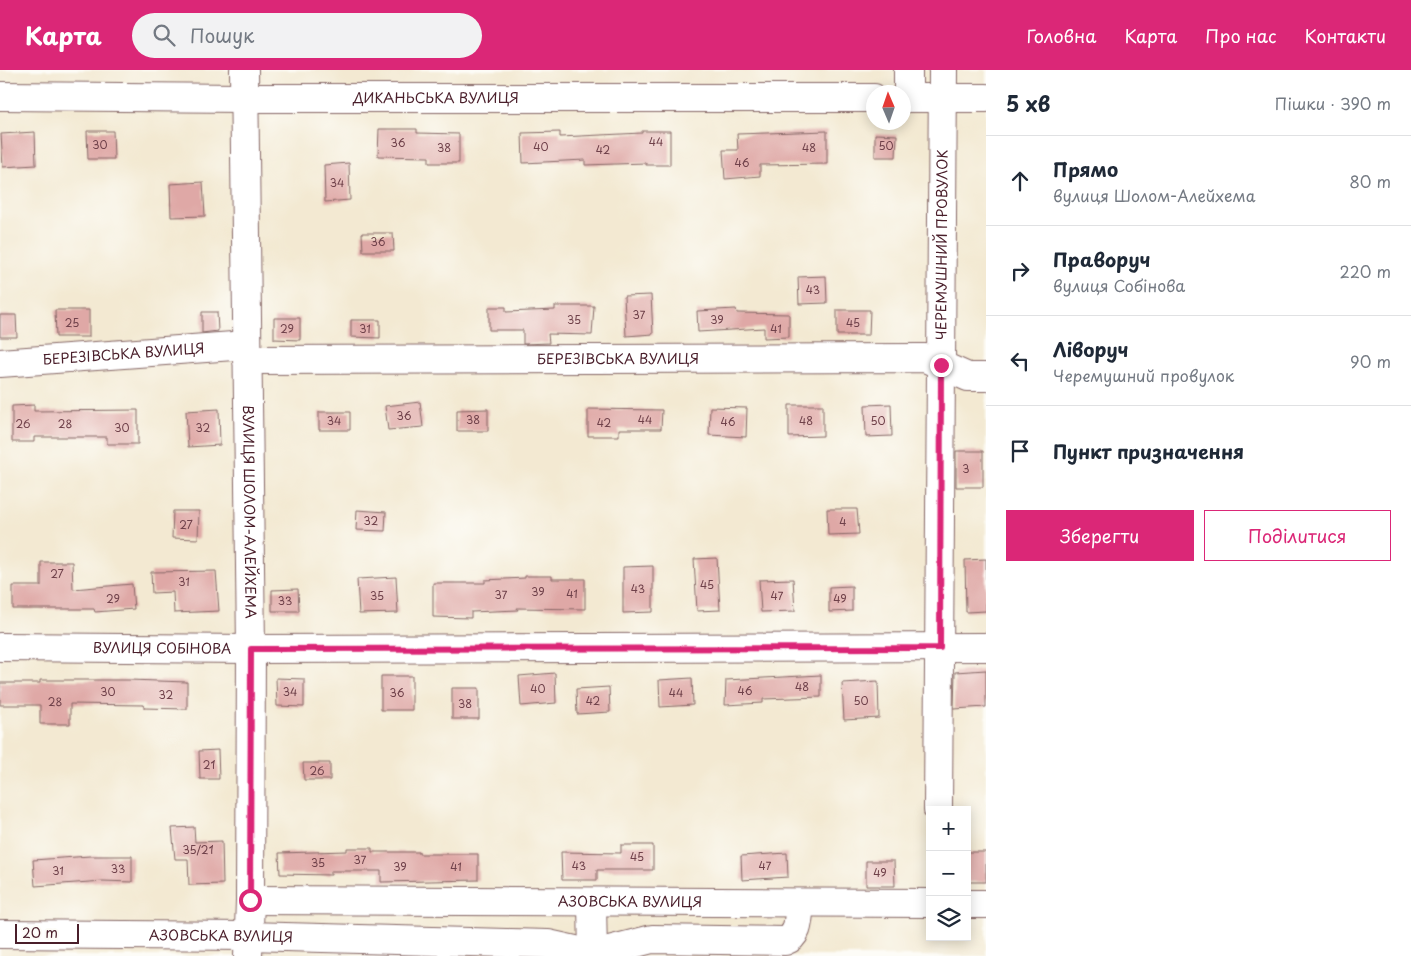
<!DOCTYPE html>
<html lang="uk">
<meta charset="utf-8">
<style>
:root{--surface:#fff;--page:#f2f2f3;--text:#1f2937;--muted:#747a83;--line:#e0e1e3;--accent:#db2777}
body{margin:0;font-family:"Playpen Sans",sans-serif;background:var(--page);color:var(--text)}
.controls{position:absolute;right:15px;bottom:15px;display:grid;overflow:hidden;border-radius:0px;box-shadow:0 2px 12px #0003}
.controls button{width:45px;height:45px;display:grid;place-items:center;padding:0;border:0;border-bottom:1px solid var(--line);background:var(--surface);color:var(--text);font:25px sans-serif}
.compass{position:absolute;left:866px;top:15px;width:45px;height:45px;border-radius:50%;background:var(--surface);box-shadow:0 2px 12px #0003;rotate:358deg}
.scale{position:absolute;left:15px;bottom:12px;width:64px;box-sizing:border-box;padding-left:5px;border:2px solid #4a1f2b;border-top:0;font-size:14px;line-height:18px;white-space:nowrap;color:#4a1f2b;-webkit-text-stroke:4px #fdfcf7;paint-order:stroke}
.stop{position:absolute;width:15px;height:15px;margin:-11px;border:4px solid #db2777;border-radius:50%;background:#fff}
.stop.end{background:#db2777;border-color:#fff;box-shadow:0 1px 5px #0008}
.list{margin:0;padding:0;list-style:none}
h2{display:flex;justify-content:space-between;align-items:center;height:65px;margin:0;padding:0 20px;font-size:21px}
h2 small{font-size:16px;font-weight:400;color:var(--muted)}
.list li{display:grid;grid-template-columns:32px 1fr auto;gap:15px;align-items:center;box-sizing:border-box;height:90px;padding:0 20px;border-top:1px solid var(--line)}
.list b{display:block;font-size:19px;white-space:nowrap}
.list p{margin:0;font-size:16px;white-space:nowrap;color:var(--muted)}
.list em{font-size:16px;font-style:normal;color:var(--muted)}
.actions{display:flex;gap:10px;padding:15px 20px}
.actions a{flex:1;padding:11px 0;border:1px solid var(--accent);border-radius:0px;text-align:center;font-size:18px;color:var(--accent)}
.actions .main{background:var(--accent);color:#fff}
.icon{flex:none;width:28px;height:28px;fill:none;stroke:currentColor;stroke-width:2;stroke-linecap:round;stroke-linejoin:round}
.map{position:relative;flex:none;width:986px;height:886px;overflow:hidden}
header{display:flex;align-items:center;gap:30px;box-sizing:border-box;height:70px;padding:0 25px;background:var(--accent);color:#fff}
header strong{font-size:24px}
nav{display:flex;gap:28px;margin-inline-start:auto;font-size:18px}
.search{width:350px;height:45px;background:var(--page);display:flex;align-items:center;gap:12px;box-sizing:border-box;padding:0 18px;border-radius:28px;color:var(--muted);font-size:19px}
main{display:flex}
aside{flex:1;background:var(--surface)}
.map>svg:first-child{display:block}
.building{fill:#dfa8a6}
.lines{fill:none;stroke-linecap:round;stroke-linejoin:round}
.minor-casing{stroke:#856665;stroke-width:30}
.minor{stroke:#fff;stroke-width:28}
.route{stroke:#db2777;stroke-width:6}
.labels{text-anchor:middle;stroke-width:4;stroke-linejoin:round;paint-order:stroke}
.number-label{font-size:11px;fill:#6f414a}
.street-label{font-size:14px;fill:#4a1f2b;stroke:#fdfcf7}
</style>
<header>
<strong>Карта</strong>
<div class="search"><svg class="icon" aria-label="search" viewBox="0 0 24 24"><circle cx="10" cy="10" r="6"/><path d="M15 15l6 6"/></svg>Пошук</div>
<nav><a>Головна</a><a>Карта</a><a>Про нас</a><a>Контакти</a></nav>
</header>
<main>
<div class="map">
<svg width="986" height="886" viewBox="0 0 986 886">
<rect width="100%" height="100%" fill="#fdfcf7"/>
<filter id="ink" filterUnits="userSpaceOnUse"><feTurbulence type="fractalNoise" baseFrequency=".02" numOctaves="2"/><feDisplacementMap in="SourceGraphic" scale="10" xChannelSelector="R" yChannelSelector="G"/><feConvolveMatrix kernelMatrix="1 2 1 2 8 2 1 2 1" color-interpolation-filters="sRGB"/></filter>
<filter id="wash" filterUnits="userSpaceOnUse"><feTurbulence type="fractalNoise" baseFrequency=".0096" numOctaves="4" result="noise"/><feDisplacementMap in="SourceGraphic" scale="20" xChannelSelector="R" yChannelSelector="G"/><feGaussianBlur stdDeviation="1.12" result="paint"/><feColorMatrix in="noise" values="0 0 0 0 0 0 0 0 0 0 0 0 0 0 0 0 0 1.4 0 .05"/><feComposite in="paint" operator="in"/></filter>
<g filter="url(#wash)">
<rect width="100%" height="100%" fill="#f3e9d2"/>
<g id="blocks">
<path class="building" d="M379,59H417V63L459,64V93H429V87L378,86Z
M87,61H113L114,89H88Z
M642,61H670V95H646V93L585,95V90L523,93L522,63L560,62V67L642,63Z
M827,61V94L760,95V106L725,109L723,80H738L737,64Z
M35,62L36,95L3,97L1,64Z
M875,64L897,65L896,87H875Z
M349,93L350,130L325,132L324,95Z
M203,112L205,146L171,147L170,114Z
M362,163H393L394,181H363Z
M826,206L827,233L799,234L798,207Z
M651,225L653,264L626,266L624,226Z
M555,236H594L592,265L548,264L549,273L523,274V260H489V237H506V242L555,240Z
M736,239L737,243L789,244V267L764,268V258L698,262L697,241Z
M55,240H89V267H56Z
M837,240H870L869,265H837Z
M202,242H217L218,261L202,263Z
M0,245H16L17,267H0Z
M274,248H300V270L274,269Z
M351,250H380V268L351,267Z
M420,332L423,357L388,360L385,336Z
M891,334L892,366L866,367L865,335Z
M34,335V341L138,340V374H107V367H34V372H12V336Z
M789,335H823V366L789,367Z
M710,337L747,338L746,367L709,365Z
M219,339L220,375L188,377L186,341Z
M488,339V361H457V340Z
M588,339L662,340L661,359H619V366H588Z
M319,342H350V360H319Z
M956,381H983V417H956Z
M827,439H857L859,464L828,465Z
M357,440L386,442L385,461L356,460Z
M173,441H199L198,469L172,468Z
M717,488L720,540L697,541L694,489Z
M986,489V541L966,542L965,490Z
M41,492H72L73,519L132,514L134,539L95,542L94,539H13V516H41Z
M653,496V542L623,543V497Z
M216,501L219,541L174,543L173,522L152,523L151,502Z
M525,506H552V509H585V539L517,538L518,540L471,542V548L433,547V513H485V510L525,508Z
M396,507L398,543L359,544L357,509Z
M793,509L795,541L761,542L759,510Z
M852,516V541L829,542V517Z
M298,519L299,541H272V520Z
M986,600V637L954,639L955,602Z
M555,603L556,633L521,636L519,606Z
M821,605V627L763,629V633L725,635L726,610Z
M381,606H412V640H381Z
M276,608L304,609V637L277,636Z
M692,608L693,635L660,637L659,610Z
M40,610H129L187,612V639L144,638V635L70,634V654H40V635H0V613H40Z
M878,611L879,648L844,650L842,613Z
M609,617L610,642L577,644L576,619Z
M452,618H479V649H452Z
M218,680L219,709H200L199,681Z
M303,693H330V710H304Z
M194,757L195,772L222,771L223,814L189,815L188,789H175L172,758Z
M621,775H653V800H597V810H562L561,782L621,783Z
M347,778H372V782H419V784H478V810L381,812V801H331V805L280,804L279,783L347,781Z
M967,782H986V812H967Z
M787,783L788,807L742,810L741,786Z
M90,786H132V812L103,811L35,816L33,790Z
M866,791H894L895,816H866Z"/>
</g>
</g>
<g filter="url(#ink)">
<use href="#blocks" fill-opacity="0" stroke="#856665" stroke-width="1"/>
<g class="lines">
<defs>
<g id="minor">
<path id="s1" d="M244,0L251,579L250,830L248,886"/>
<path id="s2" d="M0,26L244,28H874"/>
<path d="M904,28H986"/>
<path d="M908,28V0"/>
<path id="s3" d="M247,290L925,288L968,307H986"/>
<path id="s4" d="M0,293L247,275"/>
<path id="s5" d="M0,577L251,579L986,577"/>
<path id="s6" d="M938,740L943,0"/>
<path id="s7" d="M250,830L930,833"/>
<path d="M592,832L593,886"/>
<path d="M967,834H986"/>
<path id="s8" d="M0,864L248,866L548,874L593,884L652,869L785,871C800,866 798,847 800,833"/>
</g>
</defs>
<use href="#minor" class="minor-casing"/>
<use href="#minor" class="minor"/>
</g>
</g>
<g class="lines" filter="url(#ink)">
<path class="route" d="M250,830L251,579L940,578L941,295"/>
</g>
<g class="labels">
<g class="number-label">
<text x="656" y="76">44</text>
<text x="398" y="77">36</text>
<text x="100" y="79">30</text>
<text x="886" y="80">50</text>
<text x="541" y="81">40</text>
<text x="444" y="82">38</text>
<text x="809" y="82">48</text>
<text x="603" y="84">42</text>
<text x="742" y="97">46</text>
<text x="337" y="117">34</text>
<text x="378" y="176">36</text>
<text x="813" y="224">43</text>
<text x="639" y="249">37</text>
<text x="574" y="254">35</text>
<text x="717" y="254">39</text>
<text x="72" y="257">25</text>
<text x="853" y="257">45</text>
<text x="287" y="263">29</text>
<text x="365" y="263">31</text>
<text x="776" y="263">41</text>
<text x="404" y="350">36</text>
<text x="473" y="354">38</text>
<text x="645" y="354">44</text>
<text x="334" y="355">34</text>
<text x="806" y="355">48</text>
<text x="878" y="355">50</text>
<text x="728" y="356">46</text>
<text x="604" y="357">42</text>
<text x="23" y="358">26</text>
<text x="65" y="358">28</text>
<text x="122" y="362">30</text>
<text x="203" y="362">32</text>
<text x="966" y="403">3</text>
<text x="371" y="455">32</text>
<text x="843" y="456">4</text>
<text x="186" y="459">27</text>
<text x="57" y="508">27</text>
<text x="184" y="516">31</text>
<text x="707" y="519">45</text>
<text x="638" y="523">43</text>
<text x="538" y="526">39</text>
<text x="572" y="528">41</text>
<text x="501" y="529">37</text>
<text x="377" y="530">35</text>
<text x="777" y="530">47</text>
<text x="113" y="533">29</text>
<text x="840" y="533">49</text>
<text x="285" y="535">33</text>
<text x="802" y="621">48</text>
<text x="538" y="623">40</text>
<text x="745" y="625">46</text>
<text x="108" y="626">30</text>
<text x="290" y="626">34</text>
<text x="397" y="627">36</text>
<text x="676" y="627">44</text>
<text x="166" y="629">32</text>
<text x="593" y="635">42</text>
<text x="861" y="635">50</text>
<text x="55" y="636">28</text>
<text x="465" y="638">38</text>
<text x="209" y="699">21</text>
<text x="317" y="705">26</text>
<text x="198" y="784">35/21</text>
<text x="637" y="791">45</text>
<text x="360" y="794">37</text>
<text x="318" y="797">35</text>
<text x="579" y="800">43</text>
<text x="765" y="800">47</text>
<text x="400" y="801">39</text>
<text x="456" y="801">41</text>
<text x="118" y="803">33</text>
<text x="58" y="805">31</text>
<text x="880" y="807">49</text>
</g>
<g class="street-label">
<text dy="5" stroke="none"><textPath href="#s2" startOffset="436">ДИКАНЬСЬКА ВУЛИЦЯ</textPath></text>
<text dy="5" stroke="none"><textPath href="#s6" startOffset="565">ЧЕРЕМУШНИЙ ПРОВУЛОК</textPath></text>
<text dy="5" stroke="none"><textPath href="#s4" startOffset="124">БЕРЕЗІВСЬКА ВУЛИЦЯ</textPath></text>
<text dy="5" stroke="none"><textPath href="#s3" startOffset="371">БЕРЕЗІВСЬКА ВУЛИЦЯ</textPath></text>
<text dy="5" stroke="none"><textPath href="#s1" startOffset="442">ВУЛИЦЯ ШОЛОМ-АЛЕЙХЕМА</textPath></text>
<text dy="5" stroke="none"><textPath href="#s5" startOffset="162">ВУЛИЦЯ СОБІНОВА</textPath></text>
<text dy="5" stroke="none"><textPath href="#s7" startOffset="380">АЗОВСЬКА ВУЛИЦЯ</textPath></text>
<text dy="5" stroke="none"><textPath href="#s8" startOffset="221">АЗОВСЬКА ВУЛИЦЯ</textPath></text>
</g>
</g>
</svg>
<div class="controls">
<button>+</button>
<button>−</button>
<button><svg class="icon" aria-label="layers" viewBox="0 0 24 24"><path d="M12 4l9 5-9 5-9-5zM3 14l9 5 9-5"/></svg></button>
</div>
<svg class="compass" viewBox="-18 -18 36 36"><path d="M0-13l5 13h-10z" fill="#e53935"/><path d="M0 13l5-13h-10z" fill="#747a83"/></svg>
<div class="scale">20 m</div>
<div class="stop" style="left:250px;top:830px"></div>
<div class="stop end" style="left:941px;top:295px"></div>
</div>
<aside>
<h2>5 хв<small>Пішки · 390 m</small></h2>
<ul class="list">
<li><svg class="icon" aria-label="ahead" viewBox="0 0 24 24"><path d="M12 20V5M6 11l6-6 6 6"/></svg><div><b>Прямо</b><p>вулиця Шолом-Алейхема</p></div><em>80 m</em></li>
<li><svg class="icon" aria-label="right" viewBox="0 0 24 24"><path d="M7 20v-9h11M14 6l5 5-5 5"/></svg><div><b>Праворуч</b><p>вулиця Собінова</p></div><em>220 m</em></li>
<li><svg class="icon" aria-label="left" viewBox="0 0 24 24"><path d="M17 20v-9H6M10 6l-5 5 5 5"/></svg><div><b>Ліворуч</b><p>Черемушний провулок</p></div><em>90 m</em></li>
<li><svg class="icon" aria-label="arrive" viewBox="0 0 24 24"><path d="M6 21V4h12l-3 4 3 4H6"/></svg><div><b>Пункт призначення</b></div></li>
</ul>
<div class="actions"><a class="main">Зберегти</a><a>Поділитися</a></div>
</aside>
</main>
